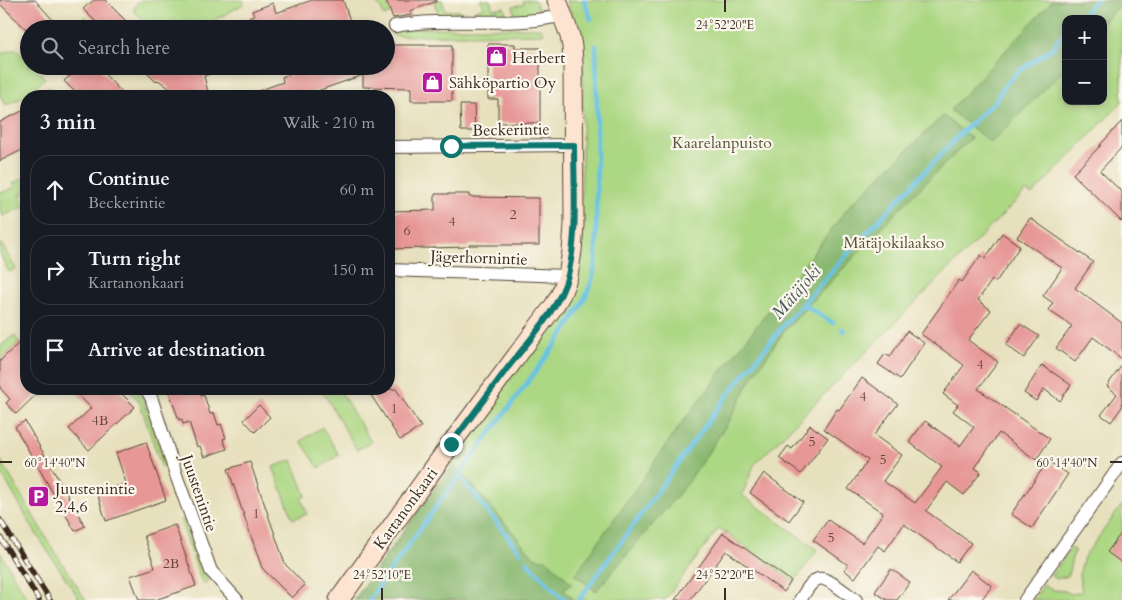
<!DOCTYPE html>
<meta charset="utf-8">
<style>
:root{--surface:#171b24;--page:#242831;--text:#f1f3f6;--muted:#9ea1a6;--line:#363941}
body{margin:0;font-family:Cardo,serif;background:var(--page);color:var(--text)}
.controls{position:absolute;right:15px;top:15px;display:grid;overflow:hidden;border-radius:10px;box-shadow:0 2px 8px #0003}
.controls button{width:45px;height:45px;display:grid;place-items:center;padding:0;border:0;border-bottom:1px solid var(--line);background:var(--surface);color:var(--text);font:25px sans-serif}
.stop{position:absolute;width:15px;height:15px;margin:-11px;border:4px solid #0f766e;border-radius:50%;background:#fff}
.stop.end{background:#0f766e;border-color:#fff;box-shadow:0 1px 5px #0008}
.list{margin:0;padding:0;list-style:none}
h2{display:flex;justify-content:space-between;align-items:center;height:65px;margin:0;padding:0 20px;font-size:21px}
h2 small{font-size:16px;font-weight:400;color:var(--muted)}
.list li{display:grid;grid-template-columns:32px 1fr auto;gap:15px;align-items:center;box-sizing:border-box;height:70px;margin:0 10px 10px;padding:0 10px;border:1px solid var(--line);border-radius:20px}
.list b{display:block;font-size:19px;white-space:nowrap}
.list p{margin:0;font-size:16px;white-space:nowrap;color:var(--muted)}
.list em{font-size:16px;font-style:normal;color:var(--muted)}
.icon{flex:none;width:28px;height:28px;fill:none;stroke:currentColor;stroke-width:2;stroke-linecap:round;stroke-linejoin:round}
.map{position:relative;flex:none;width:1122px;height:600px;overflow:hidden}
.search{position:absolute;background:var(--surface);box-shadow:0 2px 8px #0003;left:20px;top:20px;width:375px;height:55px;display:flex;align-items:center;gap:12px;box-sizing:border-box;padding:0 18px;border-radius:28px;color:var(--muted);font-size:19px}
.panel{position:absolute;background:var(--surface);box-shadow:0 2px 8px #0003;left:20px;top:90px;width:375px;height:305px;border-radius:20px}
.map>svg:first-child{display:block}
.green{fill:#acd783;stroke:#748050;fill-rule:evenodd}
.forest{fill:#89b871;stroke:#627148}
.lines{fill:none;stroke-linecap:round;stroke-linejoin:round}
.stream{stroke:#67c2e5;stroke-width:4.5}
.building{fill:#e69796}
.street-casing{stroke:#554536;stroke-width:14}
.secondary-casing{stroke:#554536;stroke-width:21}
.street{stroke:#fff;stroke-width:12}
.secondary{stroke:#fde4d1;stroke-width:19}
.rail-casing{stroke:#3b2a1e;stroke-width:5.5}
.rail{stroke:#fbf7ec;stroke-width:4;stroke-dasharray:11;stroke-linecap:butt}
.route{stroke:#0f766e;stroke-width:6}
.ticks{fill:none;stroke:#3b2a1e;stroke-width:2}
.labels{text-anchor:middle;stroke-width:4.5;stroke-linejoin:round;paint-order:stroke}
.number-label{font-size:14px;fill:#66453c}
.poi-label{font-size:16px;fill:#3b2a1e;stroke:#fbf7ec;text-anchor:start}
.street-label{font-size:16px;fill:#3b2a1e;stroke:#fbf7ec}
.park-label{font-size:16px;fill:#575537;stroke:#fbf7ec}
.water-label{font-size:18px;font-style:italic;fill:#48585a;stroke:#fbf7ec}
.ticks-label{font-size:12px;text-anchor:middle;fill:#3b2a1e;stroke:#fbf7ec;stroke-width:4.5;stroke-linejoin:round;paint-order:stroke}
</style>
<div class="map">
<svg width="1122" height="600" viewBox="0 0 1122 600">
<rect width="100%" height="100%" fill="#fbf7ec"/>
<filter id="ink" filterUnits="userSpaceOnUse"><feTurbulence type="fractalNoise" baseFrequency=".02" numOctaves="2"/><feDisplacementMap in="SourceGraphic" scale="10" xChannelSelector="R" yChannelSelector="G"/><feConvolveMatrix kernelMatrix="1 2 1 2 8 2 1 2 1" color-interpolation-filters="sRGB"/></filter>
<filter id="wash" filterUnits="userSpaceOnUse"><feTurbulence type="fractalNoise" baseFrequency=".0096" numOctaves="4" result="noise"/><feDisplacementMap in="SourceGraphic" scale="20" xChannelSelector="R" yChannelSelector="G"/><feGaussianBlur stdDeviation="1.12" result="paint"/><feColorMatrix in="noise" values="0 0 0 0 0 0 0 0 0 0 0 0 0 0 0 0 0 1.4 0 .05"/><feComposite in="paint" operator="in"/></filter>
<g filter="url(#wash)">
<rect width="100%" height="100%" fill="#e7e0bd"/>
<path class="green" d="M142,0H243L244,4L198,29H175L173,25L174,21L162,29H152L133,10L138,2Z
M378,0H386L391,13L384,16L381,8L376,3Z
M436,0H442L445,10L460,11L461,18H440L434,2L437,1Z
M480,0H490L493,9L504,7L507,17H476L475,10L484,7Z
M523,0H535L539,12L532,14L515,15L513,6L524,4Z
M567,0H1122V102L1032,195L1026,191L754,465L742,495L817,550L794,582L719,528L665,600H354L453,463L499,396L581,236L583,68L580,43ZM1066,19H1103V101H1066Z
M85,16L95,27L93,29H85L79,22Z
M396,28H540L543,32L542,34L394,36L390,31L391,29Z
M17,49L29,64V66H33L45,78L27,96L5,105L0,96V54Z
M49,86L55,93L57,91L62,96H38Z
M26,177V192L20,195L26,206L3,216L0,210V191L1,193L15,187L13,183Z
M0,242L16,269L9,272L0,254Z
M14,335L19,342L0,360V347Z
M243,389H270C261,402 253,398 243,389Z
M323,389H339L371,442L357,450L322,390Z
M134,390L143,399L166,466L162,468L139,401L131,393Z
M322,427L339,455L319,468L301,441Z
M0,459L51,546L86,600H80L37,535L0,471Z
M292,460L306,496L301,498L307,514L293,519L273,467Z
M1122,505V600H1033L1044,585L1054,590L1065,591L1071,594L1082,592L1079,575L1084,557Z
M180,520H185L196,552L192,553Z
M1071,548L1075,551L1072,558L1068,576L1056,579L1051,576Z
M0,552L28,600H0Z
M197,556L201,568L208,580L205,584L201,580L193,557Z"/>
<path class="forest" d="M1053,0H1122V2L1103,23V19H1066V68L991,143L950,110Z
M943,116L971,138L912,196L784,331L752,378L729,421L687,484L596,591L575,575L678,428L851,204Z
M453,463L534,557L540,559H546L572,584L564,588L565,592L572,597L570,600H354Z"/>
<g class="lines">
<path class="stream" d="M584,0L591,19
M1078,19L1096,0
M802,304L833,323
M842,329L844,331
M520,552L459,475L564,333L582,304L591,284L596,261L597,106L596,46
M526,561L561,597L566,600
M369,600L459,475
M579,600L723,401L783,326L851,250L960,134L981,114L995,101L1005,85L1019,71L1054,47L1057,40L1066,31"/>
</g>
<g id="blocks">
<path class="building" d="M0,0H35L61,29H26L0,4Z
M94,0H105L134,29H103L83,9Z
M312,0H343L351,24L337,29H325L324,26L315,29H224V27L254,16L252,11L273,3L276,13Z
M386,0H436L437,1L410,11L412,15L393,18Z
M488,44H515V48H540V123H498V99H488Z
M386,45H452V101H411V88L363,87V75L303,96H247V95L283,82L282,77L310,66H386Z
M61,66H97L125,96H79L64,81L70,76Z
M140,66H225V69L204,76L209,96H178L177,90L171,92L169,88L158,80L156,82Z
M460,105H474L475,131H461Z
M26,109V148L0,161V122Z
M1122,121V147L1100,171L1122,192V222L1073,174L1101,145H1100Z
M435,194H469V197L539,198V245H469V247L390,249V211L435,210Z
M1030,218L1093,262L1075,288L1122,323V359L1093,337L1075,362L1056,348L1072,326L1048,310L1053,303L1043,296L1062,268L1017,237Z
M1002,233L1020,246L996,282L992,280L978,300L991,310L968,340L998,362L978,389L1050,439L1036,460L999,433L975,468L981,472L964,495L947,482L926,511L971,543L957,562L904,524L885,551L878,546L855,578L844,570L848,565L813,540L828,520L862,543L883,513L848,489L868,460L824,429L837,409L839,410L862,378L898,404L874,435L902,455L883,481L915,503L942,467L909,442L925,421L960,446L974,427L953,411L958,405L943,394L964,365L921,334L959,280L962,282L981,255L985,259Z
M1020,324L1039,336L1024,358L1006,345Z
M907,331L924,343L900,379L878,364L885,354L890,357Z
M26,336V389H42L16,414L6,403L10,399L0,388V361Z
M1042,365L1071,385L1060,401L1044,389L1036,401L1024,393Z
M1122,365V407L1111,422L1101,415L1117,394L1107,386Z
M73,389H117L135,407L89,450L69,429L91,408Z
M168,389H199L201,396L204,395L210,414L214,413L218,425L221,424L226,438L223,439L227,449L204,457L200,446L197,447L189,422L183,424L182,419L179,420Z
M367,389H396L421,427L400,440Z
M259,405L270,417L255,432L244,420Z
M25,421L85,526L75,531L15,427Z
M810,425L828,438L801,474L779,458L788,446L792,449Z
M146,442L166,500L106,521L97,493L126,483L116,453Z
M1048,461L1068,474L1032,528L1011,514Z
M250,462L285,564L305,585L292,598L262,568L228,469Z
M764,473L803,502L789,521L750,493Z
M175,525L196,586L155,600H139L130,576L155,568L144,536Z
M1122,532V563L1107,552Z
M723,533L791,581L784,592L726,551L690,600H675Z
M891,569L910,582L897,600H887L875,592Z
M971,570L992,586L981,600H948Z"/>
</g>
</g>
<g filter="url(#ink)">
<use href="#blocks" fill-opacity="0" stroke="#554536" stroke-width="1"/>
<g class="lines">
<defs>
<path id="street" d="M395,26C437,18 481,24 524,21C537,20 549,19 562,15
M389,147L574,145
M389,270L568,276
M146,389L151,397L176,475L211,571L237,600
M800,600C805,593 810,582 818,579C827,576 848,595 856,600
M1025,600L1122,463"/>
<path id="secondary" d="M339,600L454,440L554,306L561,294L568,276L572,251L574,225L573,63L572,47L570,36L557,0"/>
</defs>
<use href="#street" class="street-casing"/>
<use href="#secondary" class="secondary-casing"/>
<use href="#street" class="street"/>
<use href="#secondary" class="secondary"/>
<defs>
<path id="rail" d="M0,520L50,600
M0,537L39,600"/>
</defs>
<use href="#rail" class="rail-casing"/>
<use href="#rail" class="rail"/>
</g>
</g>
<g class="lines" filter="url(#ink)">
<path class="route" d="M451,146L574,145C574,187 578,234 568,275C559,310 528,341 506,370C487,395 469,420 451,444"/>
</g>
<path class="ticks" d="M725,0V12M0,462H12M1110,462H1122M382,588V600M725,588V600"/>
<defs>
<symbol id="shop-square" viewBox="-11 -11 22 22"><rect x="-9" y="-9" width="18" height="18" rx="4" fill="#b5179e" stroke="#fbf7ec"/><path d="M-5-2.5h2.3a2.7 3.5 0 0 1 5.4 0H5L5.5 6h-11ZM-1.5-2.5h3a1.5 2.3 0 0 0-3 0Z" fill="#fff"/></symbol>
<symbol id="parking-square" viewBox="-11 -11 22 22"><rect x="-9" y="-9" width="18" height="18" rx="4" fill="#b5179e" stroke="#fbf7ec"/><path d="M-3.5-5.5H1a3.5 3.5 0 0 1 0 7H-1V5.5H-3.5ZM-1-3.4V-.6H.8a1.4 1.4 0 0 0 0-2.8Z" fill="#fff"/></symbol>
</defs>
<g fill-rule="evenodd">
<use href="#shop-square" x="484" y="44" width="25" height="25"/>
<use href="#shop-square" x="420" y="70" width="25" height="25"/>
<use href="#parking-square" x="26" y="484" width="25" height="25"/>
</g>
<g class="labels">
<g class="number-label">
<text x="513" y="219">2</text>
<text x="452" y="226">4</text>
<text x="407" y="235">6</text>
<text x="980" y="369">4</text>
<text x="863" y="401">4</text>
<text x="394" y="413">1</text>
<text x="100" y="425">4B</text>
<text x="812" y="446">5</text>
<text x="883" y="464">5</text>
<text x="256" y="518">1</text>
<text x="831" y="542">5</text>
<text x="171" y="568">2B</text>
</g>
<g class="poi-label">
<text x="512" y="63">Herbert</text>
<text x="449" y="88">Sähköpartio Oy</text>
<text x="55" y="494">Juustenintie<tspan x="55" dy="18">2,4,6</tspan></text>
</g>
<g class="street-label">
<text transform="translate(511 129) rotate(-1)" y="6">Beckerintie</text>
<text transform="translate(479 257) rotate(2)" y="6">Jägerhornintie</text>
<text transform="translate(200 493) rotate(71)" y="6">Juustenintie</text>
<text transform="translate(405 508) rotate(-54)" y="6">Kartanonkaari</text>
</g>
<g class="park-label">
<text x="722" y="148">Kaarelanpuisto</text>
<text x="894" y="248">Mätäjokilaakso</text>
</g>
<g class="water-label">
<text transform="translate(796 292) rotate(-49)" y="6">Mätäjoki</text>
</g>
</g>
<g class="ticks-label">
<text x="725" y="29">24°52'20"E</text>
<text x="55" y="467">60°14'40"N</text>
<text x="1067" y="467">60°14'40"N</text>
<text x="382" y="579">24°52'10"E</text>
<text x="725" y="579">24°52'20"E</text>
</g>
</svg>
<div class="controls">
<button>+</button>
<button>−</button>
</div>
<div class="stop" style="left:451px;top:146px"></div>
<div class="stop end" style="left:451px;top:444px"></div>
<div class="search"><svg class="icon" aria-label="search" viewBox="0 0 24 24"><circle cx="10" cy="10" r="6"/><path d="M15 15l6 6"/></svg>Search here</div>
<section class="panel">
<h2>3 min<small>Walk · 210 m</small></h2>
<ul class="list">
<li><svg class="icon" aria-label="ahead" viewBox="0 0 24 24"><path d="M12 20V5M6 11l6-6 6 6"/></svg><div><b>Continue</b><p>Beckerintie</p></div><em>60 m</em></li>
<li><svg class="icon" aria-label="right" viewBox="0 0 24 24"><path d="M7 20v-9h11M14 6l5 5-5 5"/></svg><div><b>Turn right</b><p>Kartanonkaari</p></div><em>150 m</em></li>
<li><svg class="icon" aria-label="arrive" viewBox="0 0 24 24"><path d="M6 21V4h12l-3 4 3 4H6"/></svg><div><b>Arrive at destination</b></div></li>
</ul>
</section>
</div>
